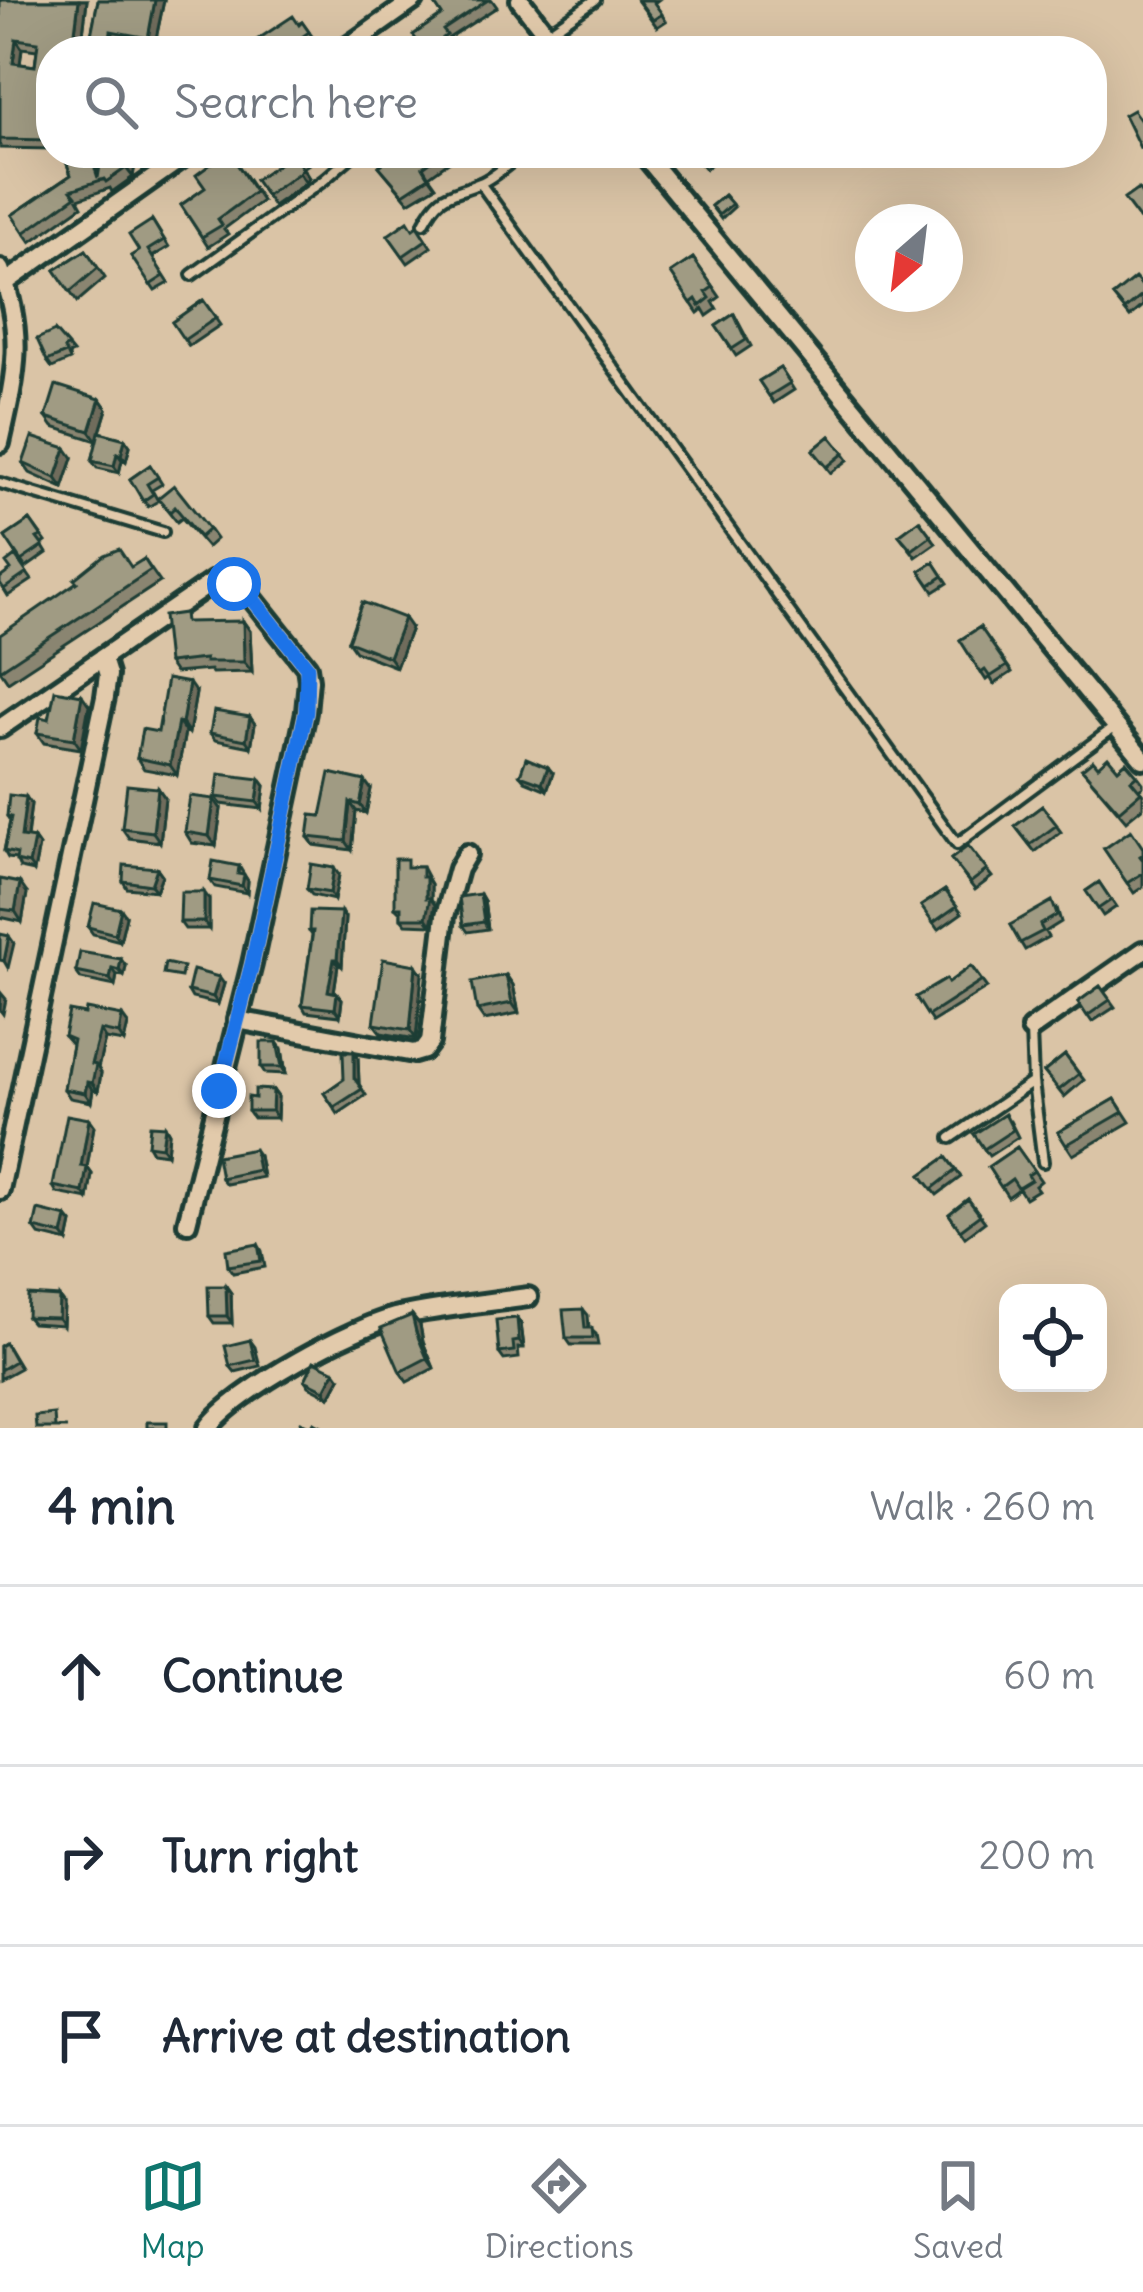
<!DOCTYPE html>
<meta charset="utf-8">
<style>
:root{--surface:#fff;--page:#f2f2f3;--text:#1f2937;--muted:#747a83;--line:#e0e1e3;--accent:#0f766e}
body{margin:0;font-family:Delius,sans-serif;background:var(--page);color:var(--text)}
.controls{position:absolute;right:36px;bottom:36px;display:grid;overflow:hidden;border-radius:24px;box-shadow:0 12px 48px #0002}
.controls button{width:108px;height:108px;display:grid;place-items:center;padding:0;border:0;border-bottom:3px solid var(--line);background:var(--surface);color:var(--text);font:60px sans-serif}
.compass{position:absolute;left:855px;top:204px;width:108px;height:108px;border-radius:50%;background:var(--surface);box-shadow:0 12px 48px #0002;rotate:208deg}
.stop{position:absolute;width:36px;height:36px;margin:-27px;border:9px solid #1a73e8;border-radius:50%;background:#fff}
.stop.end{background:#1a73e8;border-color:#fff;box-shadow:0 3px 12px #0008}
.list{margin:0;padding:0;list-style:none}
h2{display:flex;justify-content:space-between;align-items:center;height:156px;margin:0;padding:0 48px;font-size:51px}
h2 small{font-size:39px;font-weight:400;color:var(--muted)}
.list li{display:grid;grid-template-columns:78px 1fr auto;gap:36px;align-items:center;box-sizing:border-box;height:180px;padding:0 48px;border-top:3px solid var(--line)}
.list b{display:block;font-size:45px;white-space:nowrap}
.list em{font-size:39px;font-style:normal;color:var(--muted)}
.icon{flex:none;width:66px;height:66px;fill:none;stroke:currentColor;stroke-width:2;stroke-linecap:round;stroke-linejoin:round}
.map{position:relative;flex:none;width:1143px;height:1428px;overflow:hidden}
.search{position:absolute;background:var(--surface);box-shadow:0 12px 48px #0002;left:36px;right:36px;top:36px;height:132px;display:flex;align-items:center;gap:30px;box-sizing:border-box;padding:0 42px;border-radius:48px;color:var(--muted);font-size:45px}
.sheet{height:696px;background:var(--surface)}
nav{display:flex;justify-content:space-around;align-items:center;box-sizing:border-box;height:168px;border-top:3px solid var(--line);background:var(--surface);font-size:33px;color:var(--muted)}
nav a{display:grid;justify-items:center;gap:6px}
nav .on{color:var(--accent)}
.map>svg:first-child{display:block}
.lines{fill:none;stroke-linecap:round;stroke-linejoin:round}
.lane-casing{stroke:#1f3d34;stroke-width:16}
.street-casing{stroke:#1f3d34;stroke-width:26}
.lane{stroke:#e2caab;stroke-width:8}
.street{stroke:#e2caab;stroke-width:16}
.wall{fill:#8a8571;stroke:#1f3d34;stroke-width:3;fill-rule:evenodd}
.shaded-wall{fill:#706c5c;stroke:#1f3d34;stroke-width:3}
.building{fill:#a09b83;stroke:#1f3d34;stroke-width:3;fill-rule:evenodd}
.route{stroke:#1a73e8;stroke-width:15}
</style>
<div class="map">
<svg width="1143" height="1428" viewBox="0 0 1143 1428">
<rect width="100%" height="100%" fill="#dac4a6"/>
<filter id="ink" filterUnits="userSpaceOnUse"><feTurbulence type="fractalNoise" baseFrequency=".00833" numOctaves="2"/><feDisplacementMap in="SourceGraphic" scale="24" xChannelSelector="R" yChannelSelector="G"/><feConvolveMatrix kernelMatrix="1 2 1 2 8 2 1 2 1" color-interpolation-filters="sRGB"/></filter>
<g filter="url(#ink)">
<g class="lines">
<defs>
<path id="lane" d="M547,33L595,0
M480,183L957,844L1116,726
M424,223C441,190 450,196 480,183C495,177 510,162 523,153
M192,275L324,180L355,153
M0,483L163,532
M1033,1082L1043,1162
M951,1138L1033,1082L1031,1030"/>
<path id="street" d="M520,0L560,51
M342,51L414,0
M643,153L1143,759
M0,269C26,335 15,376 0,443
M5,283L189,153
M0,728L214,581L234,584L252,598L307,667L309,680L306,712L252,964L187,1223
M237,1020L414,1053L424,1050L430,1042L445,916L458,869L467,854
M1031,1029L1143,951
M0,1190L105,697L108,675L103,659
M208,1428C234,1391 354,1326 399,1316C442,1307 486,1303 528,1297"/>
</defs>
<use href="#lane" class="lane-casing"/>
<use href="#street" class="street-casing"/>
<use href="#lane" class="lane"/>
<use href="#street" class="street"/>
</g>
<path class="wall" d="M0,0H87L83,34L91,35L98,0H164L154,48L117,40L116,51H51V149L0,148ZM22,48L37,50L35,66L20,64Z
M432,0H492L497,7L449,38L453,44L449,46L424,51L442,15Z
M637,0H658L654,3L666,21L657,27Z
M302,22L319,46L311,51H240Z
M63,153H93L99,171L102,153H136L133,177L112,192L110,188L78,199L82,206L31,242L12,215L71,175Z
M230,153L262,201L224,229L228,234L208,247L181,205L205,188Z
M276,153H325L303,168L309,178L306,183L273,206L255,180L281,162Z
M388,153H461L429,176L436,186L409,202L379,166Z
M692,153H725L705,169Z
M724,195L734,207L721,219L711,206Z
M152,220L169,247L152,257L169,283L155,291L131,256L139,251Z
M417,226L431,247L408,263L388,235L413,229Z
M86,250L105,278L77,302L55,270Z
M693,258L720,297L713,302L717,309L707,316L703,309L698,313L671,273Z
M1143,287V306L1130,317L1113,296Z
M203,300L220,325L189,346L172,322Z
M734,314L751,346L736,356L716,326Z
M55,331L73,353L68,355L70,360L52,368L47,361Z
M780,368L794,390L774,403L759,381Z
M100,399L107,409L100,432L125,439L130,446L126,461L122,460L119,473L97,468L92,461L97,441L53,427L46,417Z
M830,436L848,460L831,473L813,450Z
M73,458L63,488L30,473L23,463Z
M150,465L162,484L152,490L158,501L148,507L130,479Z
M158,498L209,529L216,539L207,547L182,518L177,522Z
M30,520L46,542L42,545L47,553L26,568L5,537Z
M919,520L936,543L916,557L899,535Z
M15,556L32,580L8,596L0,583L11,570Z
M144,559L160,582L8,682L0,670Z
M934,562L948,583L934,592L920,571Z
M243,621L250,631L252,672L212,673L210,670L175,673L168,663Z
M980,627L1012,672L994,684L990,677L986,680L960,640Z
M411,628L396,667L355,651L348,641Z
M196,693L189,733L185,732L177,775L144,769L137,758L158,732Z
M89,705L81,749L44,743L37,733L49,719Z
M250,717L255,724L251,747L215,740L210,733Z
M1098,766L1118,769L1137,775L1143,783V786L1139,789L1143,794V807L1126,821L1082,769Z
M553,773L547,790L525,781L520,775Z
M260,779L265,786L262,809L221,804L216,797Z
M158,788L165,798L160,842L129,838L122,828Z
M371,789L366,813L356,811L352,850L314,845L308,837L321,816Z
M26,797L31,804L27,838L34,839L39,846L34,871L20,868L16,859L8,858L4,851L10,821L7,816Z
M1042,806L1061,832L1035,852L1015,826Z
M221,809L216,846L192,843L185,832Z
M968,846L992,877L975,890L951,859Z
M1143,848V887L1134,893L1104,849Z
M239,866L248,881L247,893L215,887L210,880Z
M412,867H422L431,884V899L435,905L431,925L406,924L401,918V913L395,907Z
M157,868L162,875L156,891L127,888L123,881Z
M339,875L334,900L312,895L307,889Z
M0,879L27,893L22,922L0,917Z
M1099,882L1116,907L1103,916L1086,891Z
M945,890L962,913L938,930L921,906Z
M480,894L484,901L488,929L468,932L463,925Z
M209,899V929H185L180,922Z
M1057,908L1061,922L1045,932L1048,937L1025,950L1010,925Z
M126,916L120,941L93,934L88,927Z
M345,918L342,966L338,965L334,992L337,993L342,999L340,1016L306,1012L302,1005L312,935L309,931Z
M126,966L124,976L117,975L115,986L81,979L76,972Z
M971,966L987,988L932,1022L916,997L948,983Z
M422,974L416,1039L381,1033L374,1024Z
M506,975L513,985L519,1013L484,1020L477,1010Z
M224,984L218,1004L192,998L188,991Z
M1100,986L1115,1007L1092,1022L1078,1002Z
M128,1024L124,1042L105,1039L98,1068L101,1073L98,1091L93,1090L91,1102L70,1098L64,1089L72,1045L64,1036Z
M282,1049L286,1074L265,1073L261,1067Z
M354,1052L358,1058L359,1084L366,1095L338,1114L324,1093L344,1079Z
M1065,1055L1084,1080L1064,1097L1044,1072Z
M273,1090L278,1097L277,1118H253L248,1111L255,1098Z
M1115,1099L1130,1122L1073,1155L1058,1132Z
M1010,1121L1018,1137L989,1156L974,1134Z
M94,1126L87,1167L92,1174L88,1199L57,1193L53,1186Z
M165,1126L169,1133L167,1154L152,1152L148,1145Z
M1017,1147L1041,1181L1035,1186L1038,1190L1025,1198L1019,1189L1008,1197L988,1167Z
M259,1156L263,1177L226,1184L221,1178Z
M946,1157L961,1177L937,1195L921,1175Z
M968,1199L985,1222L965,1237L949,1214Z
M67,1217L72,1223L68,1242L39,1235L34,1228Z
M258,1244L262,1251L265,1267L233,1273L228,1266Z
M226,1286L231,1293L232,1323H214L209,1316Z
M64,1304L63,1325L32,1323L27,1317Z
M583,1309L588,1315L589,1328L596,1334L598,1345H571L566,1338Z
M412,1315L420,1325L423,1342L434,1368L407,1382L400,1372Z
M517,1318L521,1324L524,1348H518L519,1358L504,1360L499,1353Z
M250,1340L255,1347L260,1366L235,1372L230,1366Z
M5,1343L20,1368L0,1379V1346Z
M340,1378L330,1397L309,1386L305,1380Z"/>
<path class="shaded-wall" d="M79,0H87L82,42L75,32Z
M155,0H164L154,48L148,38Z
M111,31L117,40L116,51H108Z
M16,39L22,48L19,72L13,63Z
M90,153H93L102,180H100Z
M129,153L137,154L133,177L126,168Z
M302,168L309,178L306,183L299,173Z
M100,399L107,409L97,441L90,431Z
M125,439L130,446L126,461L121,455Z
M66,448L73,458L63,488L56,478Z
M117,453L122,460L119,473L114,466Z
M404,618L411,628L396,667L389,657Z
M243,621L250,631L252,672L244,662Z
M189,683L196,693L189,733L182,723Z
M82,695L89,705L81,749L74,739Z
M250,717L255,724L251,747L246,740Z
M178,722L185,732L177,775L170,765Z
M548,767L553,773L547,790L542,783Z
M260,779L265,786L262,809L257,802Z
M365,781L371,789L366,813L360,805Z
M158,788L165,798L160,842L153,832Z
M26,797L31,804L26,843L21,837Z
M214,799L221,809L216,846L209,836Z
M350,802L356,811L352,850L346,841Z
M34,839L39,846L34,871L29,864Z
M157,868L162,875L156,891L151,885Z
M334,868L339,875L334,900L330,893Z
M244,875L248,881L247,893L242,886Z
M426,877L431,884V899L435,905L431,925L426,918Z
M20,883L27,893L22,922L15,911Z
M204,892L209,899V929L204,922Z
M480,894L484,901L488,929L484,922Z
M121,909L126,916L120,941L115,934Z
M341,912L345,918L342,966L337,959Z
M9,936L14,943L8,968L4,961Z
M121,959L126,966L124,976L119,970Z
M334,959L338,965L333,998L328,991Z
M416,965L422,974L416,1039L410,1030Z
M112,968L117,975L115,986L110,979Z
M506,975L513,985L519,1013L512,1003Z
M219,977L224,984L218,1004L213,997Z
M1,993L6,999L3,1014L0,1010Z
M337,993L342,999L340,1016L335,1009Z
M122,1016L128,1024L124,1042L119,1034Z
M100,1030L105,1039L98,1068L101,1073L98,1091L92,1083L91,1064Z
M277,1042L282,1049L286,1074L282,1067Z
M354,1052L358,1058L359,1084L354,1078Z
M87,1082L93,1090L91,1102L85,1093Z
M273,1090L278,1097L277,1118L272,1111Z
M89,1119L94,1126L86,1173L81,1166Z
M165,1126L169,1133L167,1154L162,1147Z
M254,1149L259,1156L263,1177L258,1170Z
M87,1167L92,1174L88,1199L83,1192Z
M67,1217L72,1223L68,1242L63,1235Z
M226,1286L231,1293L232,1323L227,1316Z
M59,1297L64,1304L63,1325L58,1318Z
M412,1315L420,1325L423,1342L434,1368L427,1358L416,1332Z
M517,1318L521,1324L524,1348L519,1341Z
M335,1371L340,1378L330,1397L325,1390Z"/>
<path class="building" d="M0,0H79L75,32L91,35L98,0H155L148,38L111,31L108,51H51V140L0,139ZM16,39L38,42L35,66L13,63Z
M432,0H488L443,30L447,35L443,38L452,51H424L413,35L442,15Z
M638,0H652L662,14L653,20Z
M293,16L299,25L302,22L309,32L282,51H240Z
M1133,110L1143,124V147L1140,148L1124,115Z
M63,153H90L98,178L102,153H129L126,168L106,182L104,179L71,190L76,196L24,233L12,215L71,175Z
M226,153H230L255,192L218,219L222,225L202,237L181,205L205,188L196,175Z
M275,153H303L296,158L302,168L299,173L266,196L255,180L281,162Z
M388,153H442L423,167L429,177L403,194L379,166L382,164L379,159Z
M1138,189L1143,196L1142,223L1124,199Z
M724,195L732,204L719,215L711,206Z
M152,220L164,240L148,250L164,276L150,285L131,256L139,251L129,235Z
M408,221L413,229L417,226L426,240L403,256L388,235Z
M86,250L98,268L70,292L55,270Z
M693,258L713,287L706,292L710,298L700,306L696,299L691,303L671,273Z
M1135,278L1143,287V295L1125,310L1113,296Z
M203,300L216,318L184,340L172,322Z
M734,314L746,340L732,349L716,326Z
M55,331L68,346L64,349L66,353L47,361L37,339Z
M780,368L790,383L769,396L759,381Z
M56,385L100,399L90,431L46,417Z
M99,432L125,439L121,455L117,453L114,466L92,461Z
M830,436L844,453L827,467L813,450Z
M32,437L66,448L56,478L23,463Z
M150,465L158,477L147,484L153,494L143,501L130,479Z
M174,485L209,529L200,537L175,507L170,512L158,498Z
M30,520L41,536L37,538L43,546L21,561L5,537Z
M919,520L931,536L912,550L899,535Z
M119,549L131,567L144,559L151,570L0,670V635L77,582L74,579L104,555Z
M15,556L27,573L4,589L0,583V578L11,570L6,563Z
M934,562L943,576L930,585L920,571Z
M362,602L404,618L389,657L348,641Z
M184,613L185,622L243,621L244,662H205V659L168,663L163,616Z
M980,627L1007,666L990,677L985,670L981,673L960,640Z
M167,679L189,683L182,723L178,722L170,765L137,758L142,729L158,732Z
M55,690L82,695L74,739L37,733L40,717L49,719Z
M214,711L250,717L246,740L210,733Z
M1108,757L1118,769L1126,762L1137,775L1131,780L1141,792L1119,811L1082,769L1093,760L1098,766Z
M526,758L548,767L542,783L520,775Z
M330,773L365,781L360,805L350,802L346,841L308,837L311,815L321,816Z
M219,774L260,779L257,802L216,797Z
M127,785L158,788L153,832L122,828Z
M9,795L26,797L21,837L34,839L29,864L16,861L17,854L4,851L11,817L7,816Z
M190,796L214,799L209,836L185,832Z
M1042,806L1057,825L1030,845L1015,826Z
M1131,830L1143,848V854L1140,856L1143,860V873L1127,883L1104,849Z
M968,846L987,870L970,883L951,859Z
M395,859H407V867H422V877H426V898H430L426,918H401V907H395Z
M213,861L239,866L238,874L244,875L242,886L210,880Z
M311,864L334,868L330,893L307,889Z
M124,865L157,868L151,885L123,881Z
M0,879L20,883L15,911L0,909Z
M1099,882L1111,900L1098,909L1086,891Z
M945,890L957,906L933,923L921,906Z
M181,892H204V922H180Z
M480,894L484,922L463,925L459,897Z
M1052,901L1057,915L1040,925L1043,931L1020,943L1010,925Z
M94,903L121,909L115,934L88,927Z
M310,911L341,912L337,959H334L328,991L337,993L335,1009L302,1005L313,931H309Z
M0,934L9,936L4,961L0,960Z
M80,952L121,959L119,970L112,968L110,979L76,972Z
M383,959L416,965L410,1030L374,1024Z
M165,963L183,967L181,977L163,974Z
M971,966L982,981L928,1016L916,997L946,979L948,983Z
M193,970L219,977L213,997L188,991Z
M506,975L512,1003L477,1010L472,982Z
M1100,986L1110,1000L1087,1016L1078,1002Z
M86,1009L122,1016L119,1034L100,1030L91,1064L96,1065L92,1083L87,1082L85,1093L64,1089L73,1040L64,1036L69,1011L85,1014Z
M261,1042H277L282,1067H261Z
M343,1052H354V1078L362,1089L334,1107L324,1093L344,1079Z
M1065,1055L1079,1074L1059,1090L1044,1072Z
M255,1089L273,1090L272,1111H248V1097L255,1098Z
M1115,1099L1123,1112L1066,1145L1058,1132Z
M1005,1114L1013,1130L984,1149L974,1134Z
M67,1115L89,1119L81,1166L87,1167L83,1192L53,1186Z
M150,1125L165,1126L162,1147L148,1145Z
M1017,1147L1034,1171L1028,1175L1031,1180L1018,1188L1012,1179L1001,1187L988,1167Z
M254,1149L258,1170L221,1178L217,1156Z
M946,1157L956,1170L932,1189L921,1175Z
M968,1199L980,1215L960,1230L949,1214Z
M38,1210L67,1217L63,1235L34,1228Z
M258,1244L261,1261L228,1266L226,1250Z
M208,1286H226L227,1316H209Z
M28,1295L59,1297L58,1318L27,1317Z
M583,1309L585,1328H592L593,1338H566L563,1310Z
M412,1315L416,1332L427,1358L400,1372L381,1328Z
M517,1318L519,1341L513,1342L514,1351L499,1353L496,1320Z
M250,1340L255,1360L230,1366L225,1346Z
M5,1343L15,1361L0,1370V1346Z
M314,1361L335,1371L325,1390L305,1380Z
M54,1414L55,1428H67H36L35,1416Z
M147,1422H167V1428H147Z
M301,1422L311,1427L314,1422L324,1427L298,1428Z"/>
</g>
<g class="lines" filter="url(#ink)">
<path class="route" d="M219,1091L252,964L306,712L307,667L252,598L234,584"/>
</g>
</svg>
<div class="controls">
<button><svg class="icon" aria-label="locate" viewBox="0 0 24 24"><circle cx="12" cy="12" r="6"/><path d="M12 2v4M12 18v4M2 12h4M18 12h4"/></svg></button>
</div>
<svg class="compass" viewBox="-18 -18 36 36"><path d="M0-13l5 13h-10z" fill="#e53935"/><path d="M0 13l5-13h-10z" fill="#747a83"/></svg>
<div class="stop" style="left:234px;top:584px"></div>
<div class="stop end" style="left:219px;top:1091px"></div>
<div class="search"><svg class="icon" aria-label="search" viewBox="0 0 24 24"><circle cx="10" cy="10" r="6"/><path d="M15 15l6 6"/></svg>Search here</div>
</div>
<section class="sheet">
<h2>4 min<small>Walk · 260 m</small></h2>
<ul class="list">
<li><svg class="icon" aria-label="ahead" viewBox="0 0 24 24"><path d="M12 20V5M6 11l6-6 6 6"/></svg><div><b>Continue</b></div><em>60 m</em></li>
<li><svg class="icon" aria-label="right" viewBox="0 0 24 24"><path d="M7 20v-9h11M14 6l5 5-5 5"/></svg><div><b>Turn right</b></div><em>200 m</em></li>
<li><svg class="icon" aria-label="arrive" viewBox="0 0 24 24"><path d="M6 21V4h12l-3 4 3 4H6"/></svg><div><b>Arrive at destination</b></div></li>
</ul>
</section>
<nav>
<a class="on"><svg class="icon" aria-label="map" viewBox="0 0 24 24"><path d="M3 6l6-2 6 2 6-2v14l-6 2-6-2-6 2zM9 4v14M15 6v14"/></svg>Map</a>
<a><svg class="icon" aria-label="directions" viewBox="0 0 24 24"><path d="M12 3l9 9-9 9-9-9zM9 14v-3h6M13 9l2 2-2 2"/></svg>Directions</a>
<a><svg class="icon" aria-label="saved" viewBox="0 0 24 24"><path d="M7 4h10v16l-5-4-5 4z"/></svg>Saved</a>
</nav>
